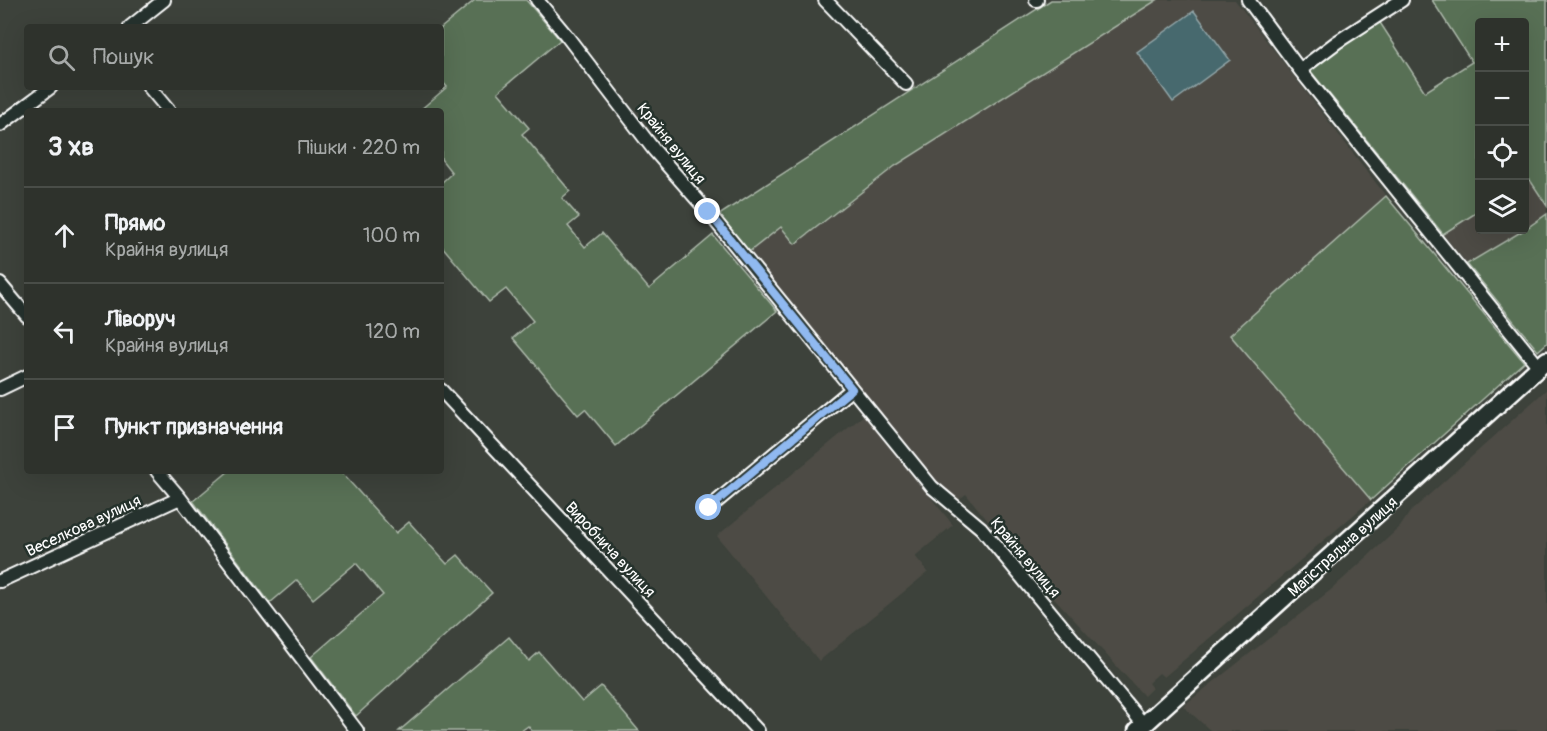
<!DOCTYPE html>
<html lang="uk">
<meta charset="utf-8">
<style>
:root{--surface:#2e322c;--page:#363a34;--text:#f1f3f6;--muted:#a7aaa9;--line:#494d48}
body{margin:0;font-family:Pangolin,sans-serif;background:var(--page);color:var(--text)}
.controls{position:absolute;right:18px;top:18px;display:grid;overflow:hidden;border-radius:6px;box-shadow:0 6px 24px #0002}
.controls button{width:54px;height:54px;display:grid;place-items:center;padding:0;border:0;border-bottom:2px solid var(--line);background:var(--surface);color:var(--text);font:30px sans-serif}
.stop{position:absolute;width:18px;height:18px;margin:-14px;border:4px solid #90b9f0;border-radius:50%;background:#fff}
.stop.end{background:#90b9f0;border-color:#fff;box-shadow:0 2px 6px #0008}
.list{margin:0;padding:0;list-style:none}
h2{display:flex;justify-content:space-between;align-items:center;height:78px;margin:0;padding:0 24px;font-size:26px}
h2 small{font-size:20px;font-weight:400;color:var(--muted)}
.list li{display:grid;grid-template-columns:39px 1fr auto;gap:18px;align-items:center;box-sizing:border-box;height:96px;padding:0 24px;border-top:2px solid var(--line)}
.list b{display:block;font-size:22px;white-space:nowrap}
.list p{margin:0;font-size:20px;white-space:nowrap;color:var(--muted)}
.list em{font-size:20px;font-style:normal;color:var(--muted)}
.icon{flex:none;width:33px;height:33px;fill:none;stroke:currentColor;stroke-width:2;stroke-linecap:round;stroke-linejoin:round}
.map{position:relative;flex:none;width:1547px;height:731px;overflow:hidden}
.search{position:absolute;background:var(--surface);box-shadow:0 6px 24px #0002;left:24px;top:24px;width:420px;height:66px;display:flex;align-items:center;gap:15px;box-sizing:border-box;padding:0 21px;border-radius:6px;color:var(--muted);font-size:22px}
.panel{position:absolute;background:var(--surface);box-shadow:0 6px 24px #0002;left:24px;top:108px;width:420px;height:366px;border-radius:6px}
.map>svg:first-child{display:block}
.built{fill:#4d4c45}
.green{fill:#587055;stroke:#acb8aa;stroke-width:1.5}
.water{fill:#47696e;stroke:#91a5a8;stroke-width:1.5}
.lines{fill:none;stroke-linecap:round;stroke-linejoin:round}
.street-casing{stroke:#fff;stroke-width:16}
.secondary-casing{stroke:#fff;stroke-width:21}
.street{stroke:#26332d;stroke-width:12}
.secondary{stroke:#26332d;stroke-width:16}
.route{stroke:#90b9f0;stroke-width:8}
.labels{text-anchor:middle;stroke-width:5;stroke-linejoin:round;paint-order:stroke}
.street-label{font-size:16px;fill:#fff;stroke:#26332d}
</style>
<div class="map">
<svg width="1547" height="731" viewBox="0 0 1547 731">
<rect width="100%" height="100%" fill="#3d423b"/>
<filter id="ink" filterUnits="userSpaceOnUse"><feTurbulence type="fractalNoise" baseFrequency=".0167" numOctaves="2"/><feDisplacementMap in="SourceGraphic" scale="12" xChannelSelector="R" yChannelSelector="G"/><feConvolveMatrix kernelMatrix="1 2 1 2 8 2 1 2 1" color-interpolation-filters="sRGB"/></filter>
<g filter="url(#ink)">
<path class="built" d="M1157,0H1235L1386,196L1230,335L1371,500L1164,677L1159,673L1148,683L1152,688L1144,696L1025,566L966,494L957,501L937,483L749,252L781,227L796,244L895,166Z
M1530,179L1547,206V214L1525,228V183Z
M1479,211L1480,230H1522L1467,264L1443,234Z
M1547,389V731H1211L1183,706L1332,589L1400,527L1410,512Z
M864,415L953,525L915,556L928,572L819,661L717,536Z"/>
<path class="green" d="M475,0H526L560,40L498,92L529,128L522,134L570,191L562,198L579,217L568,226L585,247L602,233L649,289L713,235L777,311L616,446L585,409L578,415L513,338L533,321L506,289L489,302L441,245V183L452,173L441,159V111H419L447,87L441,80V28Z
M1051,0H1157L895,166L795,244L781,227L749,252L719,215Z
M1432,0H1547V206L1530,180L1525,183L1524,22H1480L1479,211L1443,234L1309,69L1340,46L1379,21L1425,92L1472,62Z
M1386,196L1524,362L1371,500L1230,335Z
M1547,214V343L1538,351L1467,264L1524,230Z
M229,471H340L396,533L409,522L447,564L458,555L492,593L356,716L311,657L383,595L356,563L313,599L297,580L270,603L193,501Z
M509,637L529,661L539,652L582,702L601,686L639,731H532L528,726L521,731H399Z"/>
<path class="water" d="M1194,11L1230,60L1173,102L1137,52Z"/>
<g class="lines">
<defs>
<path id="street" d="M537,0L566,35L654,150L708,212L932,487L981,528L1144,725
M825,0L906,84
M1036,0H1037
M1248,0L1300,70L1539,367
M130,27L164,0
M1300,70L1337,42L1402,0
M149,87L169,111
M0,125L51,87
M0,284L27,316
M0,389L27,376
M441,390L758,731
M157,471L180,498L357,731
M709,508L852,389
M0,581L180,498"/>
<path id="secondary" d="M1137,731L1547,360"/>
</defs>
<use href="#street" class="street-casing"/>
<use href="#secondary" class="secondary-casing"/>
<use href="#street" class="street"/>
<use href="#secondary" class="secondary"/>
</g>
</g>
<g class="lines" filter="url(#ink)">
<path class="route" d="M708,212L852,389L709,508"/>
</g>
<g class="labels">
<g class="street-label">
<text transform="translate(672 143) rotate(51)" y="6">Крайня вулиця</text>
<text transform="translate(83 525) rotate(-25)" y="6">Веселкова вулиця</text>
<text transform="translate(1342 546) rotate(-42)" y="6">Магістральна вулиця</text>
<text transform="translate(611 549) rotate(47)" y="6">Виробнича вулиця</text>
<text transform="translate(1026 557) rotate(50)" y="6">Крайня вулиця</text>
</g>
</g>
</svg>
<div class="controls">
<button>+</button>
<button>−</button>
<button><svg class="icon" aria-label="locate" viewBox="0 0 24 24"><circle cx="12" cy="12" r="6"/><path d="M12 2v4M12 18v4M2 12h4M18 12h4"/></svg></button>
<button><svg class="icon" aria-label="layers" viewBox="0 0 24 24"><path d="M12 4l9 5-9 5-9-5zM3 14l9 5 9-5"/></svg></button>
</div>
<div class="stop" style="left:709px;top:508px"></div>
<div class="stop end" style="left:708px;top:212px"></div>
<div class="search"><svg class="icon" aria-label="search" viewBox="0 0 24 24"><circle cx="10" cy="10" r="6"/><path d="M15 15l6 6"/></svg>Пошук</div>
<section class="panel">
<h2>3 хв<small>Пішки · 220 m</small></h2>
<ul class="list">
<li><svg class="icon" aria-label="ahead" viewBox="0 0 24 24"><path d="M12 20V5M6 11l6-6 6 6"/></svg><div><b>Прямо</b><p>Крайня вулиця</p></div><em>100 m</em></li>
<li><svg class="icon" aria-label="left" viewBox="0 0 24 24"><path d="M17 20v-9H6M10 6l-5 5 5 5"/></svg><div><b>Ліворуч</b><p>Крайня вулиця</p></div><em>120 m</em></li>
<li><svg class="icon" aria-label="arrive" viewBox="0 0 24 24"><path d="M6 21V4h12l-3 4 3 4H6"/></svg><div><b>Пункт призначення</b></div></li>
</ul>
</section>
</div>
